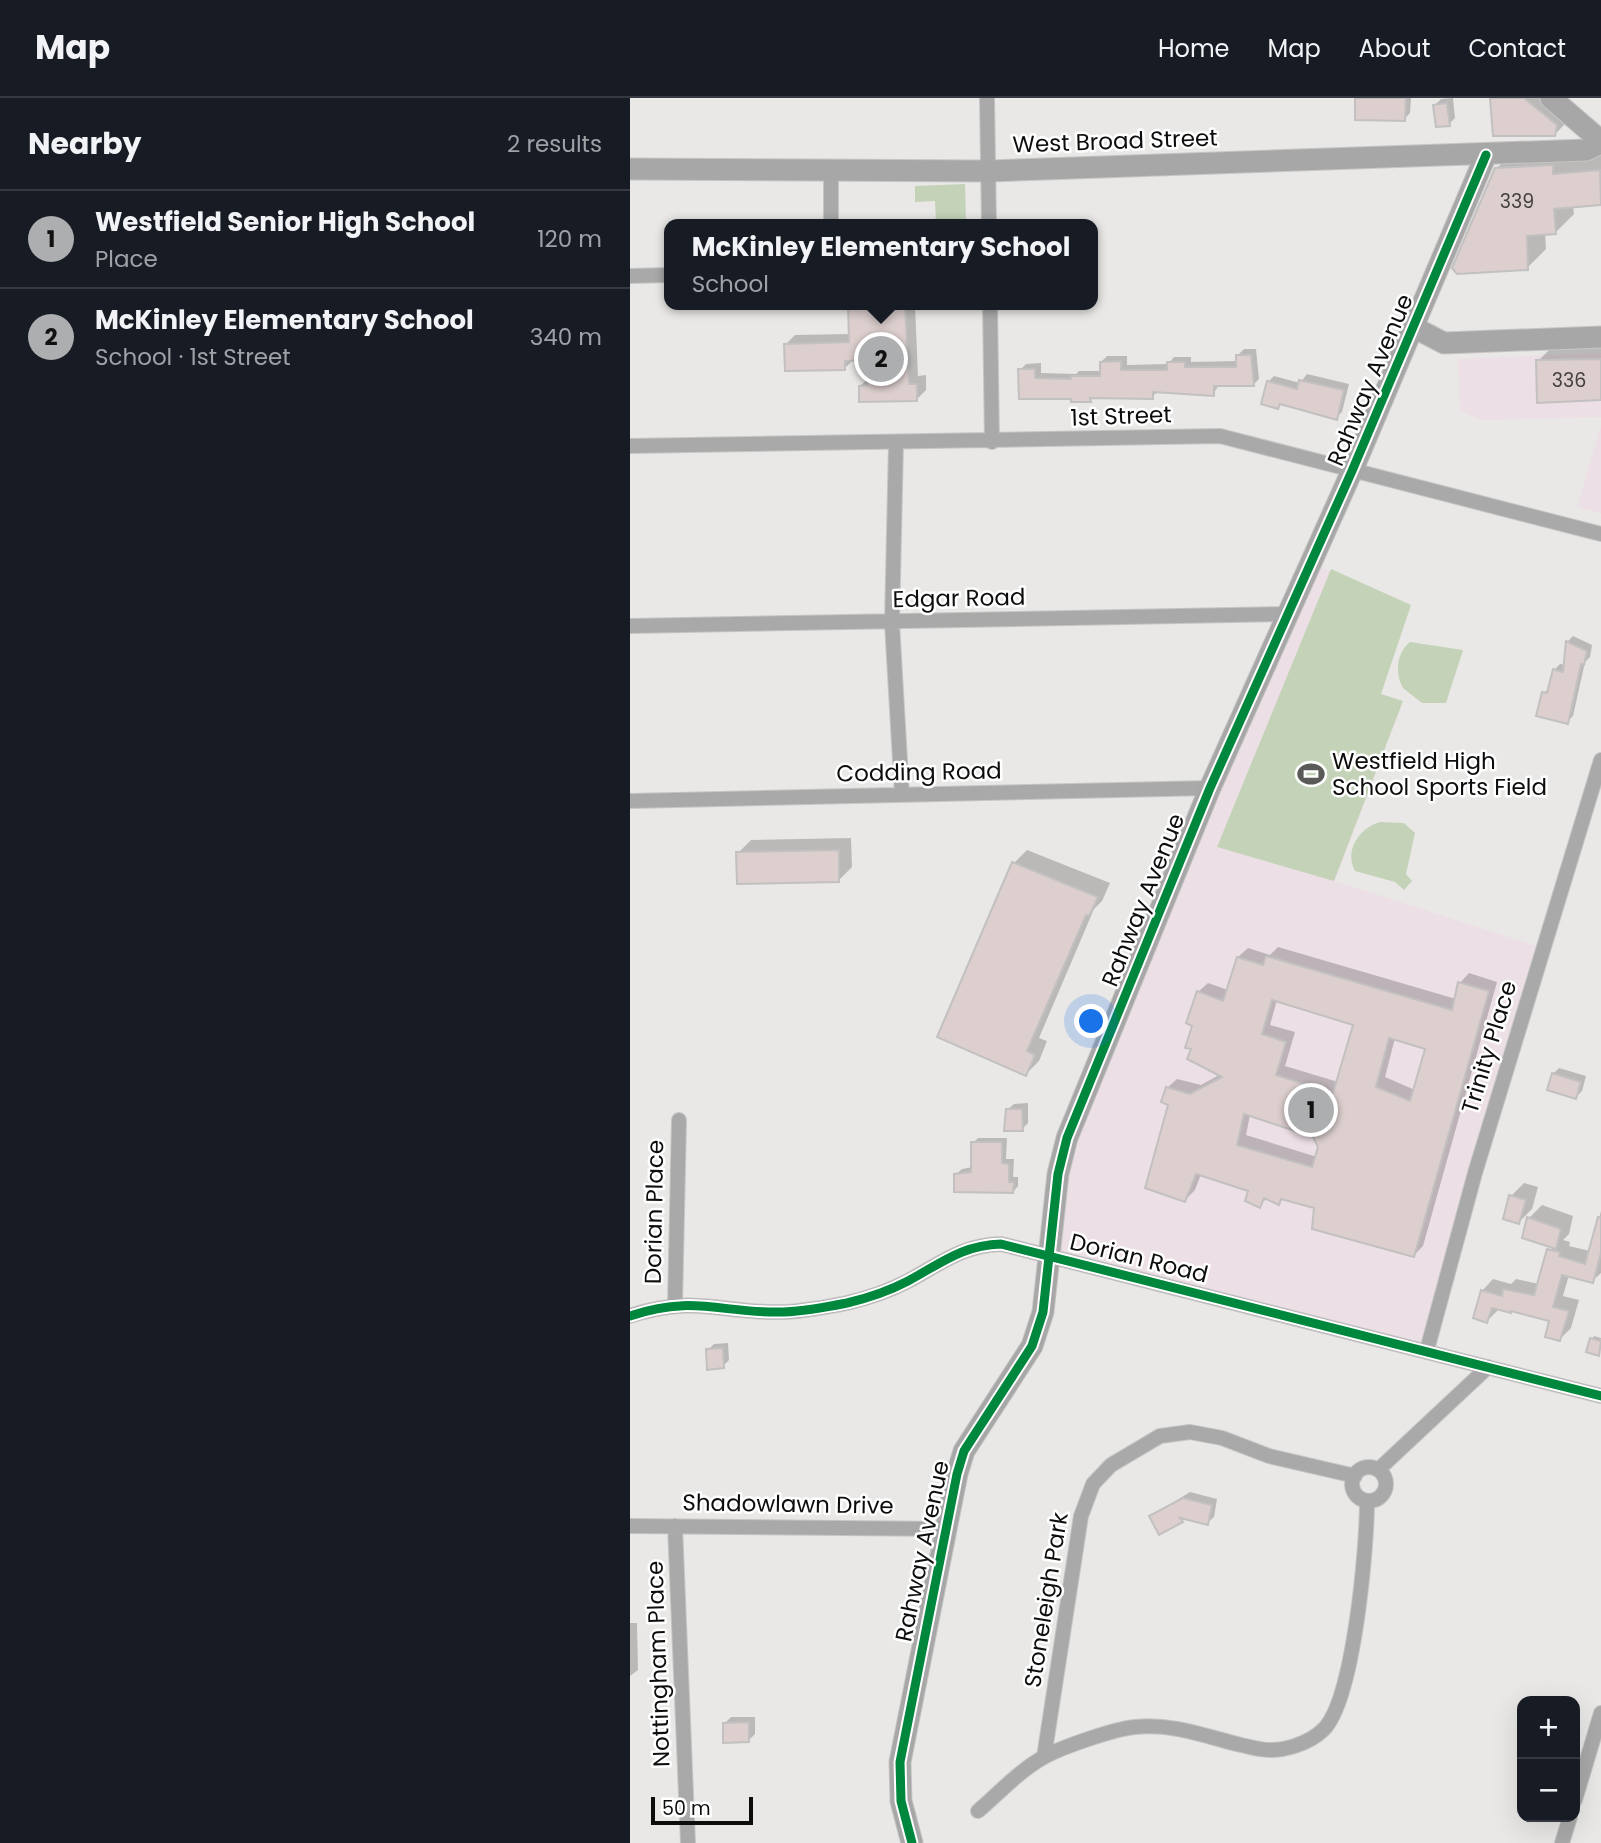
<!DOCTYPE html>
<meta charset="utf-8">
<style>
:root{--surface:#171b24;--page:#242831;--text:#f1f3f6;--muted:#9ea1a6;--line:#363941;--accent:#adaeaf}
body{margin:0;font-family:Poppins,sans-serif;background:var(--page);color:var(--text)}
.controls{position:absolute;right:21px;bottom:21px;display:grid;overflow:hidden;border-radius:14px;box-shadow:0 7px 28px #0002}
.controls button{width:63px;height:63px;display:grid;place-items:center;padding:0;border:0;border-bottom:2px solid var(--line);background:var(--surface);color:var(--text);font:35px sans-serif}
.scale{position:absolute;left:21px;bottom:18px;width:102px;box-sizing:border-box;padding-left:7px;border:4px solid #0d0d0c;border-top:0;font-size:19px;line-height:24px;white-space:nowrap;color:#0d0d0c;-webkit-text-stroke:5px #fff;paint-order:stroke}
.you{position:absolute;left:462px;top:924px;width:24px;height:24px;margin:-18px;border:5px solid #fff;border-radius:50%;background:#1a73e8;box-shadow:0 0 0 10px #1a73e833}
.badge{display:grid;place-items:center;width:46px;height:46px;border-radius:50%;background:var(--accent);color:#111;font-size:23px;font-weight:700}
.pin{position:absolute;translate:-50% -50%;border:4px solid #fff;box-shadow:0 2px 7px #0006}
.popup{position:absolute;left:34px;top:121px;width:434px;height:91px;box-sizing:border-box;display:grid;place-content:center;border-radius:14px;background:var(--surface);filter:drop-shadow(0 2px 5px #0005);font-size:23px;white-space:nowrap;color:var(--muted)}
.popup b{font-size:26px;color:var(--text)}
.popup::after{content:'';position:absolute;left:50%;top:100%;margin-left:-14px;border:14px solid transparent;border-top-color:var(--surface)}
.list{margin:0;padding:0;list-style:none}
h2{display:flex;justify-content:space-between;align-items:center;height:91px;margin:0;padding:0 28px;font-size:30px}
h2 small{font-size:23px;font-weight:400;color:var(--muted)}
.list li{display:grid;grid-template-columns:46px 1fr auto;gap:21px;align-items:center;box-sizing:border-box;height:98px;padding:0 28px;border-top:2px solid var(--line)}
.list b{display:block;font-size:26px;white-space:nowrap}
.list p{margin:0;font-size:23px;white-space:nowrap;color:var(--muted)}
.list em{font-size:23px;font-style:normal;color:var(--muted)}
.map{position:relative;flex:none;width:971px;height:1745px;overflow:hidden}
header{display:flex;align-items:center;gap:42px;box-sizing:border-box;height:98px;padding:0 35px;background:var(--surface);border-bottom:2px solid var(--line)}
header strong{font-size:33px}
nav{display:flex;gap:38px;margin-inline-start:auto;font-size:24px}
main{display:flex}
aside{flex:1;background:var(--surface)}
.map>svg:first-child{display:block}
.education{fill:#ecdfe5}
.green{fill:#c4d3b8}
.shadow{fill:#0003;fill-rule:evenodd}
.building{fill:#dccfce;stroke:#c2c0c0;stroke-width:2;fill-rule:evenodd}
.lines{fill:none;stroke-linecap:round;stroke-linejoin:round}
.street-casing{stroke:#c5c5c4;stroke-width:16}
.secondary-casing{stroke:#c5c5c4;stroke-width:23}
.street{stroke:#a9a9a9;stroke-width:14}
.secondary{stroke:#a8a7a7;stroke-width:21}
.cycleway-casing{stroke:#fff;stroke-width:13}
.cycleway{stroke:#00873e;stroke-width:9}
.labels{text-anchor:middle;stroke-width:5;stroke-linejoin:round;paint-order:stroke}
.number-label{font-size:19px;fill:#43403e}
.street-label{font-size:23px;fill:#0d0d0c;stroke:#fff}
.poi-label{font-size:23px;fill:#0d0d0c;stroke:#fff;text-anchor:start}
</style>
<header>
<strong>Map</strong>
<nav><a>Home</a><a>Map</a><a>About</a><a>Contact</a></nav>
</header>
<main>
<aside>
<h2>Nearby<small>2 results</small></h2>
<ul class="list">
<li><span class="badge">1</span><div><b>Westfield Senior High School</b><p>Place</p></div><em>120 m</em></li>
<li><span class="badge">2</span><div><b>McKinley Elementary School</b><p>School · 1st Street</p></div><em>340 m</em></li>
</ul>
</aside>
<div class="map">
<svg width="971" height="1745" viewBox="0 0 971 1745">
<rect width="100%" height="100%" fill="#e9e8e6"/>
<path class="education" d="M971,255V319L852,322L830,313L828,261Z
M971,328V415L947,409Z
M681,465L781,507L751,596L773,603L705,783L913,850L797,1252L420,1158L428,1076Z"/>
<path class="green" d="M335,86L336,126H306L305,103L285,104V88Z
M701,471L781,507L751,596L773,603L704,783L587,749Z
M780,544L833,552L816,605H792L773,590C765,576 766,555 780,544Z
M750,724L774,725L785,735L776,776L782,783L774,792L765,784L725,773C714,753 729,730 750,724Z"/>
<path class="shadow" d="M727,0H781L780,15L774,21Z
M823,0L825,20L819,26L805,7L811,1Z
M861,0H922L938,23L925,36Z
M885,52L971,56V106L943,108L944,116L925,135H915L916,151L897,170L866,71Z
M220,207H285L288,278L296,277V292L287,301L230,288L239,280L238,260L224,261L215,270L156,246L165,237L220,236Z
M971,250V300L908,263L919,252Z
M614,251H626L629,281L623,287H589L583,296L529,292L522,299L464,298L460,303L391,300L390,272L396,266L411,265V275L446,276L449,273H471V264L477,258H497V267L538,266L544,259H561V264L608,263V257Z
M677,276L719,286L712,314L706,320L652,305L648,309L638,284L644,278L670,285Z
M943,538L962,547L960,559L955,564L943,618L937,624L914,595L921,588L924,572L930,566L935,567L937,544Z
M221,740L222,769L209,782L108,755L121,742Z
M397,752L480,785L472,803L464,811L409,940L417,943L409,963L396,976L384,765Z
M648,849L826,901L830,885L839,875L867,884L793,1148L784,1157L686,1109L654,1100L649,1105L637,1100L629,1108L620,1092L571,1076L565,1092L555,1102L537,990L547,981L571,987L591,976L563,949L568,894L578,885L598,892L608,859L618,850L640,857ZM647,902L725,926L708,984L655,968L665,934L640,927ZM765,940L797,950L785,992L755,979ZM620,1017L685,1037L690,1049L687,1059L616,1037Z
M929,970L956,978L952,993L946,999L923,976Z
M398,1005V1025L392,1031L377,1012L384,1006Z
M348,1040H377L376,1061H384L383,1079H388V1088L383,1094L326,1076L332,1071L343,1069V1045Z
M894,1085L908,1089L902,1111L889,1124L881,1098Z
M912,1107L943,1118L939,1136L933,1142L940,1144L939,1148L960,1153L971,1113V1175L962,1183L939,1177L933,1198L949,1202L941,1230L930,1241L921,1222L882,1211L868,1212L857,1223L852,1193L863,1181L881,1186L886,1181L909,1186L923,1148L899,1120Z
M964,1238L971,1240L968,1256L962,1241Z
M98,1245L99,1262L93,1268L78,1252L84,1246Z
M560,1394L587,1401L584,1419L577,1425L555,1419L551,1422L521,1418Z
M0,1525H7L8,1572L0,1578Z
M101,1619H125V1636L118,1643L95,1625Z"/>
<path class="building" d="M725,0H776L775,23L725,22Z
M860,0H894L927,27L925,38H863Z
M817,5L820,28L806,29L803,7Z
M923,67V76L970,72L971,107L924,111L926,136L897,138L898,172L827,176L822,170L865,70Z
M218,207H275L279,286H287V303L229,304V288L237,287V262L215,263V272L155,273L154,246L219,244Z
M606,257H621L624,288H584V298L523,294V301L460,300L461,304H441V301H389L388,271H405V280L441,281V278H470V264L491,263V272H537V264H555V269H606Z
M971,261V302L907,305L906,262Z
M669,282L714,292L707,322L650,306L648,311L631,306L637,283L667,291Z
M936,543L957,553L954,567L951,566L938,626L906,618L912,594L917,595L923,571L933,574Z
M209,752V784L107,786L106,754Z
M382,764L468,799L459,818L456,817L397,953L405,957L396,978L307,939Z
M636,858L822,912L828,884L859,893L784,1159L682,1131L684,1110L651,1101L649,1107L634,1100L630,1110L615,1103L618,1093L566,1076L555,1104L515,1090L538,1007L531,1004L536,989L560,996L592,979L557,961L561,951L555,950L562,928L556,925L567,893L593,903L607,859L633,867ZM642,902L723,927L703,995L646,977L656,944L632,936ZM759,940L795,951L780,1003L746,989ZM614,1016L683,1039L688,1049L682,1069L607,1047Z
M922,975L951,984L946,1001L917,992Z
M376,1011H392L393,1033H374Z
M341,1044H372V1065L379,1066V1084H384L383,1095L324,1094V1076L341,1074Z
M879,1097L896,1102L889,1126L873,1121Z
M897,1119L931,1131L926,1151L892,1140Z
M968,1119H971V1155L963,1185L932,1177L923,1209L939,1213L930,1243L915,1239L919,1223L881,1213V1215L862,1210L857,1225L843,1220L851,1192L872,1198L873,1191L904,1197L917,1151L930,1154L929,1158L955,1166Z
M960,1240L971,1243L969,1258L956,1254Z
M93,1250L94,1270L77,1272L76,1251Z
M553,1400L582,1407L578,1427L550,1420L553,1424L529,1437L519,1418Z
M119,1624V1644L93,1645V1625Z"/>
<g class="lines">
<defs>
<path id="street" d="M357,0L359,126
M201,126V72
M0,178L39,177
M360,207L362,344
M266,345L262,525L272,697
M0,348L590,338L971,436
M0,528L659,516
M0,703L580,690
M45,1206L49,1022
M0,1218C64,1196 93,1216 154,1214C175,1213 197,1209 217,1205C238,1200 259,1193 278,1183C310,1166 332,1147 371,1146L971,1298
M797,1252L845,1075L971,662
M722 1386a17 17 0 1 1 34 0a17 17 0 1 1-34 0Z
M748,1372L858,1269
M0,1428L316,1431
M45,1428L58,1745
M414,1659L451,1418L463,1386L481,1367L530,1338L560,1334L592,1340L639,1358L725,1378
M945,1702L971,1615
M348,1713C368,1696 390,1672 414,1659C432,1649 484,1631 505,1629C549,1624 588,1644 630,1651C651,1655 679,1646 694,1631C724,1600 737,1449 737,1403
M932,1745L940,1719"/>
<path id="secondary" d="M921,0L971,43
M0,71L359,73L956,52L971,45
M783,229L814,245L971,239
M282,1745L271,1703L270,1664L327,1376L334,1353L402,1248L413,1214L428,1076L437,1040L580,690L722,373L856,57"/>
</defs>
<use href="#street" class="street-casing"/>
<use href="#secondary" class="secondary-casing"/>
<use href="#street" class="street"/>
<use href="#secondary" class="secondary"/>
<defs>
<path id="cycleway" d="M0,1218C64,1196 93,1216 154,1214C175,1213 197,1209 217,1205C238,1200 259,1193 278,1183C310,1166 332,1147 371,1146L971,1298
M282,1745L271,1703L270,1664L327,1376L334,1353L402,1248L413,1214L428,1076L437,1040L580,690L722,373L856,57"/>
</defs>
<use href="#cycleway" class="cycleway-casing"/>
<use href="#cycleway" class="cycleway"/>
</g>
<defs>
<symbol id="stadium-bare" viewBox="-9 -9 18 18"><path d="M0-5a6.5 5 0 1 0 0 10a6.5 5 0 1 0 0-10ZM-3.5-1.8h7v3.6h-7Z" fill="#5a5a58" stroke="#fff" stroke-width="2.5" paint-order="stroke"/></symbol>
</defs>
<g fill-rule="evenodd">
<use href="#stadium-bare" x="662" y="657" width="38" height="38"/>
</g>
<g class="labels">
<g class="number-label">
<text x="887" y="110">339</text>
<text x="939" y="289">336</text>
</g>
<g class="street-label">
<text transform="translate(485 43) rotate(-2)" y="8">West Broad Street</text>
<text transform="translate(740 282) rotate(-67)" y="8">Rahway Avenue</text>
<text transform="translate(491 318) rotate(-2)" y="8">1st Street</text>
<text transform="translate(329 500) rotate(-1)" y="8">Edgar Road</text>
<text transform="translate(289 674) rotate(-1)" y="8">Codding Road</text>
<text transform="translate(513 802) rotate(-68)" y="8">Rahway Avenue</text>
<text transform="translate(859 949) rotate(-73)" y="8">Trinity Place</text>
<text transform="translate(24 1114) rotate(-89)" y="8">Dorian Place</text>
<text transform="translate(509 1160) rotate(14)" y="8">Dorian Road</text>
<text transform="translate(158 1406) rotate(1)" y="8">Shadowlawn Drive</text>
<text transform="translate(292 1453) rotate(-78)" y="8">Rahway Avenue</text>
<text transform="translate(416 1502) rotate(-81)" y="8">Stoneleigh Park</text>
<text transform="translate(28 1566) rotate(-92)" y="8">Nottingham Place</text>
</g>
<g class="poi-label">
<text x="702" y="671">Westfield High<tspan x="702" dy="26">School Sports Field</tspan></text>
</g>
</g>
</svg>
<div class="controls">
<button>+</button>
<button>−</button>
</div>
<div class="scale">50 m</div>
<div class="you"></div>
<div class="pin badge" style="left:681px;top:1012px">1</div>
<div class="pin badge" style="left:251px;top:261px">2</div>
<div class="popup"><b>McKinley Elementary School</b>School</div>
</div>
</main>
